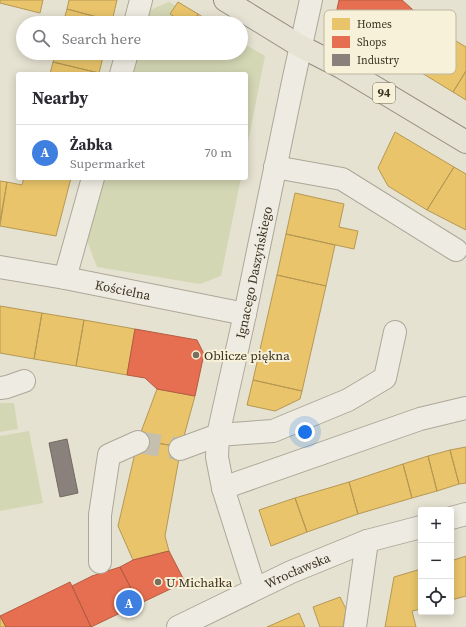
<!DOCTYPE html>
<meta charset="utf-8">
<style>
:root{--surface:#fff;--page:#f7f7f7;--text:#2b2b33;--muted:#7c7c81;--line:#e1e1e2;--accent:#786f5e}
body{margin:0;font-family:"Source Serif 4",serif;background:var(--page);color:var(--text)}
.controls{position:absolute;right:12px;bottom:12px;display:grid;overflow:hidden;border-radius:4px;box-shadow:0 2px 10px #0003}
.controls button{width:36px;height:36px;display:grid;place-items:center;padding:0;border:0;border-bottom:1px solid var(--line);background:var(--surface);color:var(--text);font:20px sans-serif}
.you{position:absolute;left:305px;top:432px;width:14px;height:14px;margin:-10px;border:3px solid #fff;border-radius:50%;background:#1a73e8;box-shadow:0 0 0 6px #1a73e833}
.badge{display:grid;place-items:center;width:26px;height:26px;border-radius:50%;background:var(--accent);color:#fff;font-size:13px;font-weight:700}
.pin{position:absolute;translate:-50% -50%;border:2px solid #fff;box-shadow:0 1px 4px #0006}
.list{margin:0;padding:0;list-style:none}
h2{display:flex;justify-content:space-between;align-items:center;height:52px;margin:0;padding:0 16px;font-size:17px}
h2 small{font-size:13px;font-weight:400;color:var(--muted)}
.list li{display:grid;grid-template-columns:26px 1fr auto;gap:12px;align-items:center;box-sizing:border-box;height:56px;padding:0 16px;border-top:1px solid var(--line)}
.list b{display:block;font-size:15px;white-space:nowrap}
.list p{margin:0;font-size:13px;white-space:nowrap;color:var(--muted)}
.list em{font-size:13px;font-style:normal;color:var(--muted)}
.icon{flex:none;width:22px;height:22px;fill:none;stroke:currentColor;stroke-width:2;stroke-linecap:round;stroke-linejoin:round}
.map{position:relative;flex:none;width:466px;height:627px;overflow:hidden}
.search{position:absolute;background:var(--surface);box-shadow:0 2px 10px #0003;left:16px;top:16px;width:232px;height:44px;display:flex;align-items:center;gap:10px;box-sizing:border-box;padding:0 14px;border-radius:22px;color:var(--muted);font-size:15px}
.panel{position:absolute;background:var(--surface);box-shadow:0 2px 10px #0003;left:16px;top:72px;width:232px;height:108px;border-radius:4px}
.map>svg:first-child{display:block}
.green{fill:#d3d7b4}
.homes{fill:#e9c46a;stroke:#b59854}
.shops{fill:#e76f51;stroke:#b45c42}
.industry{fill:#8a817c;stroke:#736960}
.lines{fill:none;stroke-linecap:round;stroke-linejoin:round}
.minor-tunnel{stroke:#c4bfae;stroke-width:22;stroke-dasharray:22 11;stroke-linecap:butt}
.minor-casing{stroke:#aca799;stroke-width:24}
.major-casing{stroke:#928c80;stroke-width:24}
.minor{stroke:#eeece2;stroke-width:22}
.major{stroke:#e6e2d4;stroke-width:22}
.poi-dot{fill:#786f5e;stroke:#f6f1d8;stroke-width:1.5}
.labels{text-anchor:middle;stroke-width:4;stroke-linejoin:round;paint-order:stroke}
.shield{fill:#f6f1d8;stroke:#746b57;stroke-width:1}
.shield-label{font-size:12px;font-weight:bold;fill:#3c3120}
.street-label{font-size:13px;fill:#3c3120;stroke:#f6f1d8}
.poi-label{font-size:13px;fill:#3c3120;stroke:#f6f1d8;text-anchor:start}
.key{fill:#f6f1d8;stroke:#beb7a1;stroke-width:1}
.key-label{font-size:11px;fill:#3c3120}
</style>
<div class="map">
<svg width="466" height="627" viewBox="0 0 466 627">
<rect width="100%" height="100%" fill="#e6e2d1"/>
<path class="green" d="M169,2L207,23H142L145,12Z
M241,42L265,56L246,152V74H129L134,53H241Z
M101,178H241L221,276L200,284L97,267L86,238Z
M0,403H14L18,429L0,432Z
M29,431L43,503L0,511V436Z"/>
<path class="homes" d="M0,0H43L40,13L0,3Z
M69,0H117L112,21L67,9Z
M178,2L198,14L193,23H184L170,14Z
M67,9L112,21V23H63Z
M198,14L212,23H193Z
M431,26L466,47V71L453,92L407,64Z
M56,53H104L99,73L53,62Z
M53,62L99,73L98,74H50Z
M466,71V100L453,92Z
M395,132L454,167L427,210L388,186L378,168Z
M454,167L466,174V230L427,210Z
M24,178H71L56,236L0,226L7,182L22,185Z
M0,181L7,182L0,221Z
M295,193L344,204L339,227L358,231L354,249L286,234Z
M286,234L335,245L326,286L277,275Z
M277,275L326,286L302,391L253,380Z
M0,306L42,313L34,359L0,353Z
M42,313L84,320L76,366L34,359Z
M84,320L135,329L127,375L76,366Z
M253,380L302,391L300,399L275,411L247,405Z
M157,389L195,396L181,447L138,440Z
M138,440L181,447L165,536L169,551L133,560L118,526Z
M466,447V483L459,484L450,450Z
M450,450L459,484L437,491L428,456Z
M428,456L437,491L412,498L403,464Z
M403,464L412,498L358,514L349,482Z
M349,482L358,514L307,532L295,498Z
M295,498L307,532L271,546L259,510Z
M466,556V596L451,600V561Z
M421,569V609L412,611L416,627H385L394,577Z
M340,597L346,609L343,627H320L313,607Z
M299,613L305,627H267Z
M0,616L6,627H0Z"/>
<path class="shops" d="M339,0H402L431,26L407,64L340,24L337,9Z
M135,329L197,340L204,354L195,396L157,389L145,378L127,375Z
M169,551L185,582L139,604L120,567L133,560Z
M120,567L139,604L91,627L72,586L92,576Z
M70,582L91,627H6L0,616Z"/>
<path class="industry" d="M67,439L78,493L60,497L49,443Z"/>
<g class="lines">
<path class="minor-tunnel" d="M138,442L180,449"/>
<defs>
<g id="minor">
<path d="M135,23L141,0"/>
<path d="M121,74L127,53"/>
<path d="M275,167L342,179L456,250"/>
<path id="s1" d="M0,267L65,278L245,314"/>
<path d="M65,278L93,178"/>
<path d="M0,388L7,387L24,381"/>
<path d="M180,449L218,435L273,431L348,400L385,378L395,332"/>
<path d="M223,488L420,419L466,408"/>
<path d="M451,518L466,514"/>
<path d="M100,562V515L109,455L138,442"/>
<path id="s2" d="M255,589L223,488L217,457L218,435L245,314L293,82L311,0"/>
<path id="s3" d="M178,627L291,572L367,541L421,527"/>
<path d="M355,627L367,541"/>
</g>
<path id="major" d="M225,0L300,46L341,67L466,142"/>
</defs>
<use href="#minor" class="minor-casing"/>
<use href="#major" class="major-casing"/>
<use href="#minor" class="minor"/>
<use href="#major" class="major"/>
</g>
<g class="poi-dot">
<circle cx="196" cy="355" r="4"/>
<circle cx="158" cy="582" r="4"/>
</g>
<g class="labels">
<rect class="shield" x="373" y="83" width="22" height="20" rx="3"/>
<g class="shield-label">
<text x="384" y="97">94</text>
</g>
<g class="street-label">
<text dy="5" stroke="none"><textPath href="#s2" startOffset="326">Ignacego Daszyńskiego</textPath></text>
<text dy="5" stroke="none"><textPath href="#s1" startOffset="125">Kościelna</textPath></text>
<text dy="5" stroke="none"><textPath href="#s3" startOffset="132">Wrocławska</textPath></text>
</g>
<g class="poi-label">
<text x="204" y="360">Oblicze piękna</text>
<text x="166" y="587">U Michałka</text>
</g>
</g>
<rect x="324" y="10" width="132" height="64" rx="6" class="key"/>
<rect x="332" y="18" width="18" height="12" fill="#e9c46a"/>
<rect x="332" y="36" width="18" height="12" fill="#e76f51"/>
<rect x="332" y="54" width="18" height="12" fill="#8a817c"/>
<g class="key-label">
<text x="357" y="28">Homes</text>
<text x="357" y="46">Shops</text>
<text x="357" y="64">Industry</text>
</g>
</svg>
<div class="controls">
<button>+</button>
<button>−</button>
<button><svg class="icon" aria-label="locate" viewBox="0 0 24 24"><circle cx="12" cy="12" r="6"/><path d="M12 2v4M12 18v4M2 12h4M18 12h4"/></svg></button>
</div>
<div class="you"></div>
<div class="pin badge" style="left:129px;top:603px;background:#3f7fe0">A</div>
<div class="search"><svg class="icon" aria-label="search" viewBox="0 0 24 24"><circle cx="10" cy="10" r="6"/><path d="M15 15l6 6"/></svg>Search here</div>
<section class="panel">
<h2>Nearby<small></small></h2>
<ul class="list">
<li><span class="badge" style="background:#3f7fe0">A</span><div><b>Żabka</b><p>Supermarket</p></div><em>70 m</em></li>
</ul>
</section>
</div>
